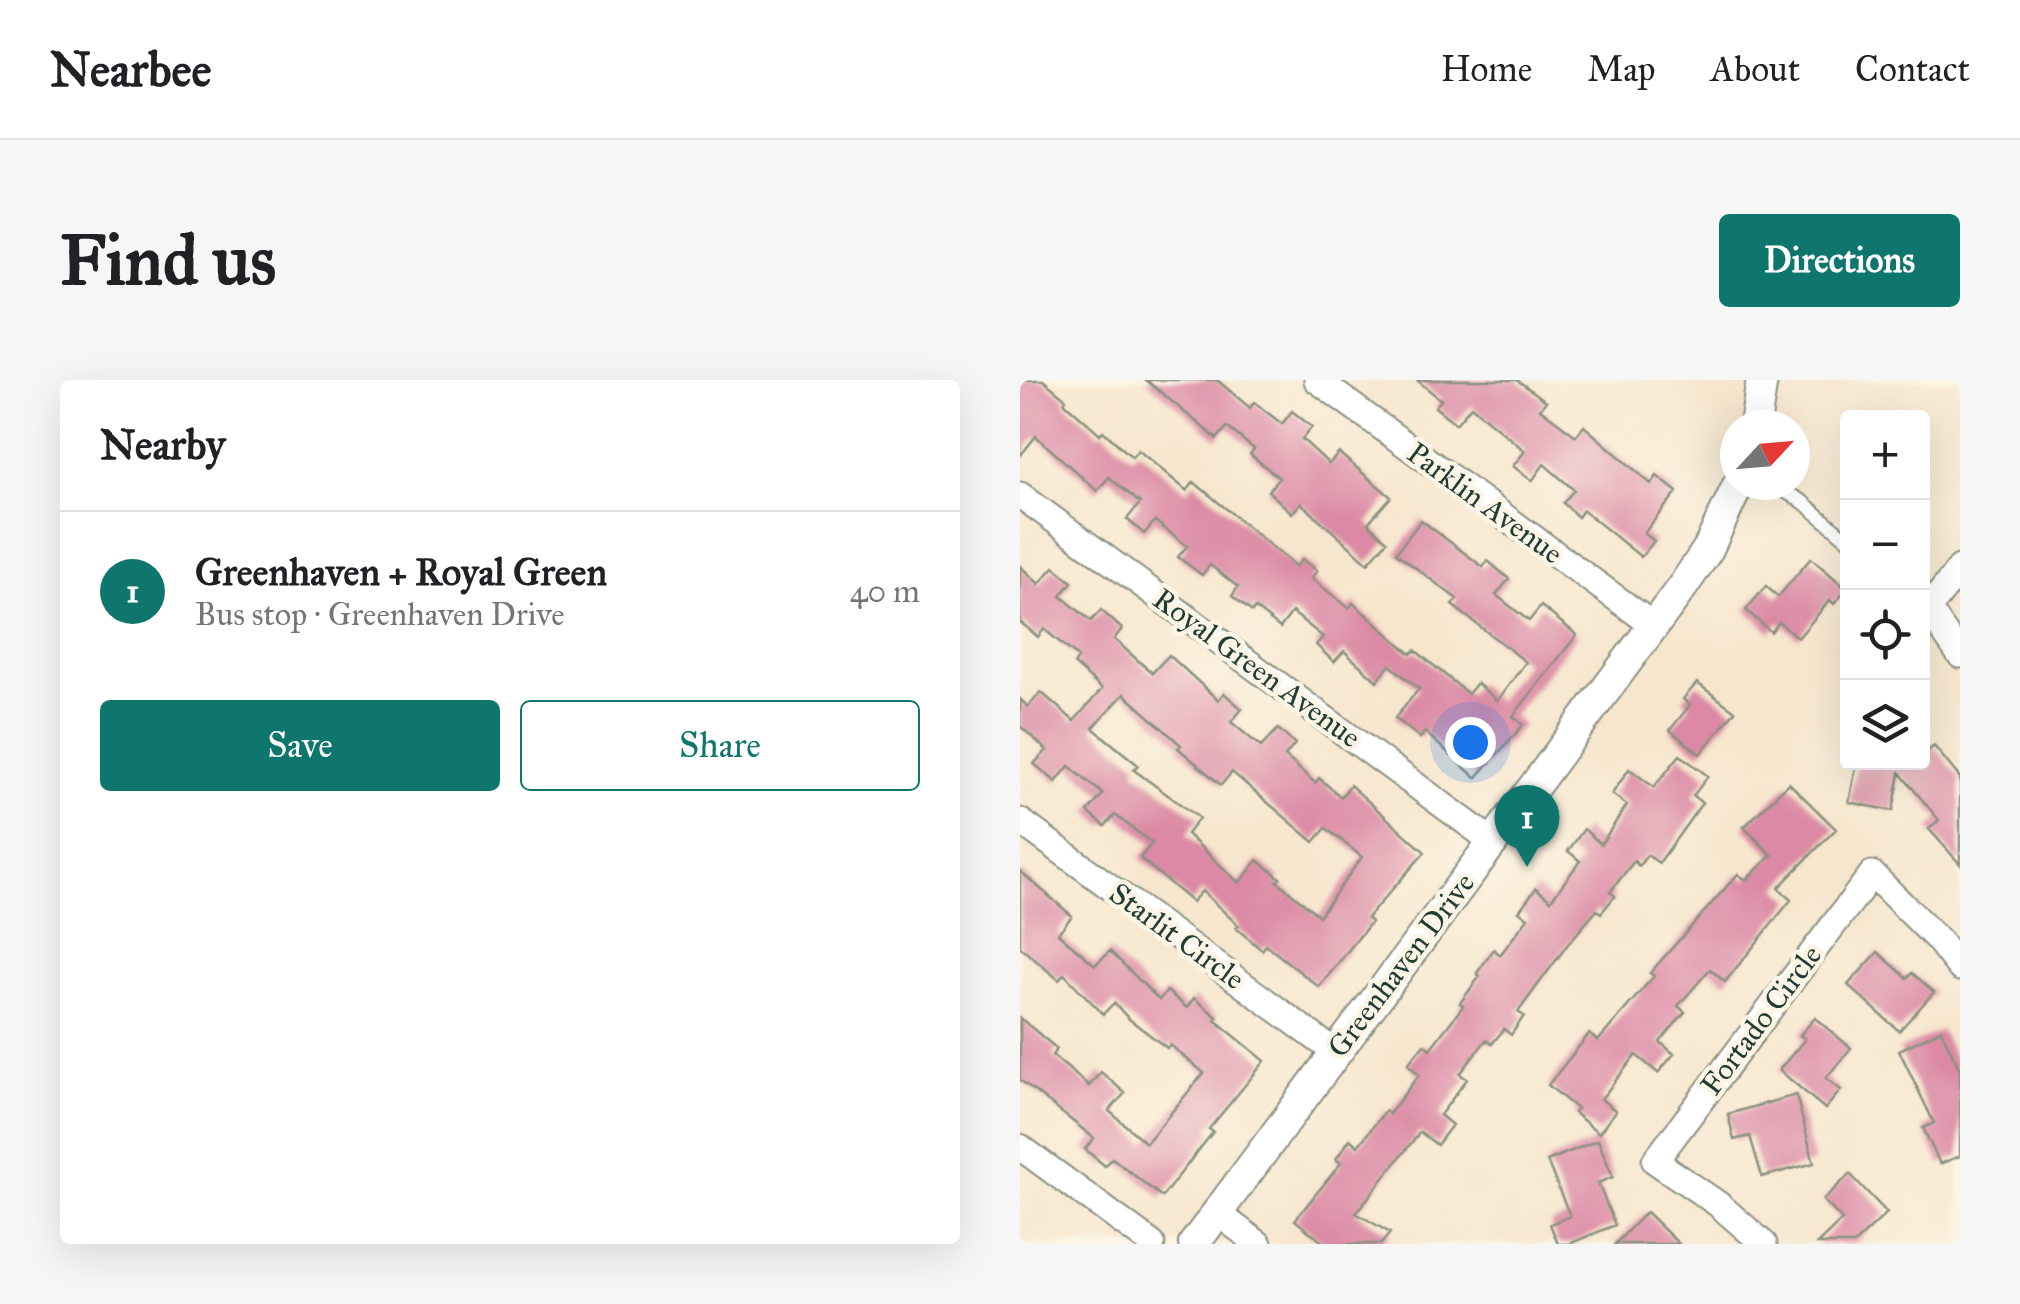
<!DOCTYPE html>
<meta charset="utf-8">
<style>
:root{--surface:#fff;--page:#f6f6f6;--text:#202124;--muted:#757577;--line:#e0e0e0;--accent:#0f766e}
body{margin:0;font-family:"IM FELL Great Primer",serif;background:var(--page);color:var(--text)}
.controls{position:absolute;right:30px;top:30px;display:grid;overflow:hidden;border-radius:10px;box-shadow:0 10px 40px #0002}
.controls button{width:90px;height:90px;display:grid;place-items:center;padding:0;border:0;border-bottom:2px solid var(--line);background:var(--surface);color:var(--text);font:50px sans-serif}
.compass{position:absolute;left:700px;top:30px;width:90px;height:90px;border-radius:50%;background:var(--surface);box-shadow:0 10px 40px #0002;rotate:64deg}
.you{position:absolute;left:450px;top:362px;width:35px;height:35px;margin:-25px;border:8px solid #fff;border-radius:50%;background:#1a73e8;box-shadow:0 0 0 15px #1a73e833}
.badge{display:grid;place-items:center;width:65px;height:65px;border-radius:50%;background:var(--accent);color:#fff;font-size:32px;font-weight:700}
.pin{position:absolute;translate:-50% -82px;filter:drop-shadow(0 2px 5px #0008)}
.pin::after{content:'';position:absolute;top:52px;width:35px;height:30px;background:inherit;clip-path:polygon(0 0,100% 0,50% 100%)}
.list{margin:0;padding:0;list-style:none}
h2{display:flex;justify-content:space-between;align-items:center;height:130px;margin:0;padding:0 40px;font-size:42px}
h2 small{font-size:32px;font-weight:400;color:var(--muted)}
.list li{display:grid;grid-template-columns:65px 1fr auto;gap:30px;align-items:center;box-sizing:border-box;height:160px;padding:0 40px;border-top:2px solid var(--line)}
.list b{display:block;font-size:38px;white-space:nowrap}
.list p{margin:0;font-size:32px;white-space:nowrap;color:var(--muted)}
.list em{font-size:32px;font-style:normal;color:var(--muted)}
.actions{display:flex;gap:20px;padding:30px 40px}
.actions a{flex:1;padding:22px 0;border:2px solid var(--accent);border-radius:10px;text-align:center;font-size:35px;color:var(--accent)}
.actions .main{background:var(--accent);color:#fff}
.icon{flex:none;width:55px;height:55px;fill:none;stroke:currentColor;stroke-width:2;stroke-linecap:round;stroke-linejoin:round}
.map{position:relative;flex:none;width:940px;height:864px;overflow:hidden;border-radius:10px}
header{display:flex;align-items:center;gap:60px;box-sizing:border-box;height:140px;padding:0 50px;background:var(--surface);border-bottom:2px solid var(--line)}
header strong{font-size:48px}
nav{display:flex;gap:55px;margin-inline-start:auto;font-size:35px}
.intro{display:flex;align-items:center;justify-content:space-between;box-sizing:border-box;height:240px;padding:0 60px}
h1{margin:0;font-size:70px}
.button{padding:25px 45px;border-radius:10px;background:var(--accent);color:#fff;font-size:35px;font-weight:700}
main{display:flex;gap:60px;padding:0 60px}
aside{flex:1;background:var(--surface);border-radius:10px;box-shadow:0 10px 40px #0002}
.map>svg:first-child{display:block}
.building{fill:#db89a4;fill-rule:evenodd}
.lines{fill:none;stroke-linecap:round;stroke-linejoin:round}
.service-casing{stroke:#8b9281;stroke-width:16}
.minor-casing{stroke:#8b9281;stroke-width:29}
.tertiary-casing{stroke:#8b9281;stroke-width:34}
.service{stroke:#fff;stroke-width:12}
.minor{stroke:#fff;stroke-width:25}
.tertiary{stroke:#fff;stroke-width:30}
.labels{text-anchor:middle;stroke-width:9;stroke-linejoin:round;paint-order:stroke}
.street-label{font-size:30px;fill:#1f3d34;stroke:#fcf5e5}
</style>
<header>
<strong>Nearbee</strong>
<nav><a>Home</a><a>Map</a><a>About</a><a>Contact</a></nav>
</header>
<div class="intro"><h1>Find us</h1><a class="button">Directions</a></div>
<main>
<aside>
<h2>Nearby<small></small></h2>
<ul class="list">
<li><span class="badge">1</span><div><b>Greenhaven + Royal Green</b><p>Bus stop · Greenhaven Drive</p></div><em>40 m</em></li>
</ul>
<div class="actions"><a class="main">Save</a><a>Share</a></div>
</aside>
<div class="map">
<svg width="940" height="864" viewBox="0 0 940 864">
<rect width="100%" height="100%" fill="#fcf5e5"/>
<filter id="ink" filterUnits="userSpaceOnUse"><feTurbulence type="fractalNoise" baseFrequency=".01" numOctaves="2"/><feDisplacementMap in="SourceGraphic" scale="20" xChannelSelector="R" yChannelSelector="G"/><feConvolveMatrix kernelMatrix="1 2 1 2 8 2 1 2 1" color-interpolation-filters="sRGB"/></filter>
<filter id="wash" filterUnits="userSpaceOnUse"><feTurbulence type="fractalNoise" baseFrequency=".0048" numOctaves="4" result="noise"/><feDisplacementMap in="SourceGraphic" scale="40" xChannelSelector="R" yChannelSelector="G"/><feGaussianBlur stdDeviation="2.25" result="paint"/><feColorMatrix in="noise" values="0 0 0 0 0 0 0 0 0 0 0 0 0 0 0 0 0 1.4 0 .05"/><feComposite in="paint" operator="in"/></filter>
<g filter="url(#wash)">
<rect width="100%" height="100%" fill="#f7e6ce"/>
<g id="blocks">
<path class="building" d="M0,0H23L46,19L44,22L80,54L83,51L112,77L118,70L167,111L174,102L276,187L282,179L297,191L291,198L329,228L333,223L391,274L395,270L448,314L457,303L477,321L506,282L432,225L437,219L376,173L401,140L463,187L468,181L489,199L476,215L509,241L521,226L557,255L493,336L503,345L456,398L405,352L400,358L375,338L399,309L370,285L357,301L324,271L314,282L296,265L303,257L272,232L260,248L235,228L232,232L212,216L218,207L190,185L182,195L158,177L167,166L135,141L124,154L107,139L120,123L89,97L77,111L16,56L0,76Z
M126,0H197L230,28L234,22L262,44L272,31L292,47L282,59L309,84L319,73L371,117L348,143L367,161L348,183L281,123L272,133L248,111L259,98L230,74L234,69L207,47L197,59Z
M397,0H497L526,21L520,29L556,56L564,46L631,104L637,96L657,112L624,153L634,161L621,177L563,130L558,137L543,123L554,110L524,84L512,101L493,86L505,71L451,26L436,44L415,27L421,20Z
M791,178L827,209L814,224L810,220L778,258L759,242L751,252L726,230L746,206L758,217Z
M0,186L19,204L34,187L52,202L41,216L71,241L81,230L102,249L94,259L132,293L149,275L198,320L204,313L222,329L211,342L241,367L258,349L275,364L265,376L295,403L299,398L321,417L330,405L405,472L347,538L351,542L299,607L246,565L242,570L216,548L219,546L182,511L172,522L120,478L132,463L95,435L85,446L68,432L83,414L49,386L36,402L14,384L27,370L0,346V319L8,327L21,312L54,341L82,309L54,284L59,278L24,249L18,257L0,242ZM104,314L161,365L158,368L201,405L212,392L294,462L306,448L342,477L299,536L257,501L260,498L238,480L219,503L167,454L179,438L114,390L118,385L73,348Z
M677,303L715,331L680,374L650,350L670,325L663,319Z
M914,366L940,398V484L909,449L919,440L880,393L873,431L829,422L837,382H902V376Z
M660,375L688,396L673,416L682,423L639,483L627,475L619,486L614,481L590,512L595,516L581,533L577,530L548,564L498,632L504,636L491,655L484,649L472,664L466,660L440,694L447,699L420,735L432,745L417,765L400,752L336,833L370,853L361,864H305L275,840L321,783L316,779L330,759L338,766L365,731L369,734L399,695L388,684L404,664L410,669L443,626L440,623L460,596L457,593L474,569L480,575L508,538L499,531L516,508L531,520L560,481L548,471L564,449L581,464L607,425L592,414L609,389L634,407Z
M769,403L816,449L758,508L771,520L705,602L690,589L658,626L665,632L640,662L654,674L638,693L616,675L581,719L596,731L579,753L554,733L557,729L528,705L569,654L578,661L634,596L630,593L718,494L726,500L752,475L724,447Z
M0,491L52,536L38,553L75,585L90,571L139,620L147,611L167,628L174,618L197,637L195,640L245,681L189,749L193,752L142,817L92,778L85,786L65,769L74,758L0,700V638L37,669L32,675L69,706L81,692L105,713L89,731L126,763L184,693L150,665L147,668L109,639L94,623L83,634L44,594L39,600L0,567Z
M858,572L887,598L892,593L914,612L879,651L828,605Z
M795,638L831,668L806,698L821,710L805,729L759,690L785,659L780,655Z
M921,650L940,690V776L920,784L903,748L914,743L879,670Z
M776,715L794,783L742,797L730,756L714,760L708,734Z
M578,760L593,797L578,803L595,845L549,864H538L530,844L550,836L527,781Z
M830,794L867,833L834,864H797L822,840L803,820Z
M626,832L659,864H595Z"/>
</g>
</g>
<g filter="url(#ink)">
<use href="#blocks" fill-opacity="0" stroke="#8b9281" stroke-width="2.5"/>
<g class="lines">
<defs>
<path id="service" d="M754,105L783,122L828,160"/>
<path id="minor" d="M297,0L633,245
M0,115L473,462
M940,188L908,229L940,275
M0,441L315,672
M0,767L132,864
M197,833L239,864
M744,864L698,824L635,781L852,494L918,560L940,588"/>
<path id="tertiary" d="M735,45L742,0
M174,864L663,206L688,169L718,105"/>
</defs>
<use href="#service" class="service-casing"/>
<use href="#minor" class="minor-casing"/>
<use href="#tertiary" class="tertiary-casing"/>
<use href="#service" class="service"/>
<use href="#minor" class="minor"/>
<use href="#tertiary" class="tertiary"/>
</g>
</g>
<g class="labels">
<g class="street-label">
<text transform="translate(465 123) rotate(36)" y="10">Parklin Avenue</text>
<text transform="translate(237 288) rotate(36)" y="10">Royal Green Avenue</text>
<text transform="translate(157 556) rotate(36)" y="10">Starlit Circle</text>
<text transform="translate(381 585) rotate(-53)" y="10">Greenhaven Drive</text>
<text transform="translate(741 640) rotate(-53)" y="10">Fortado Circle</text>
</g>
</g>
</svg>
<div class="controls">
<button>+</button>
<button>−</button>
<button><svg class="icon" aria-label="locate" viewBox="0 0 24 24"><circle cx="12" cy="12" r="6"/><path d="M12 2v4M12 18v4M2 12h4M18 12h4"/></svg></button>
<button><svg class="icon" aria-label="layers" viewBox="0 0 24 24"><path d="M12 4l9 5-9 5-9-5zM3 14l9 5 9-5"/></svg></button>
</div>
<svg class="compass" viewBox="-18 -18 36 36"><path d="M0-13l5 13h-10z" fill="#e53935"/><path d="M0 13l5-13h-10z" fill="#757577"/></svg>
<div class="you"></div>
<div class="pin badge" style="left:507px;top:487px">1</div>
</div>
</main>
